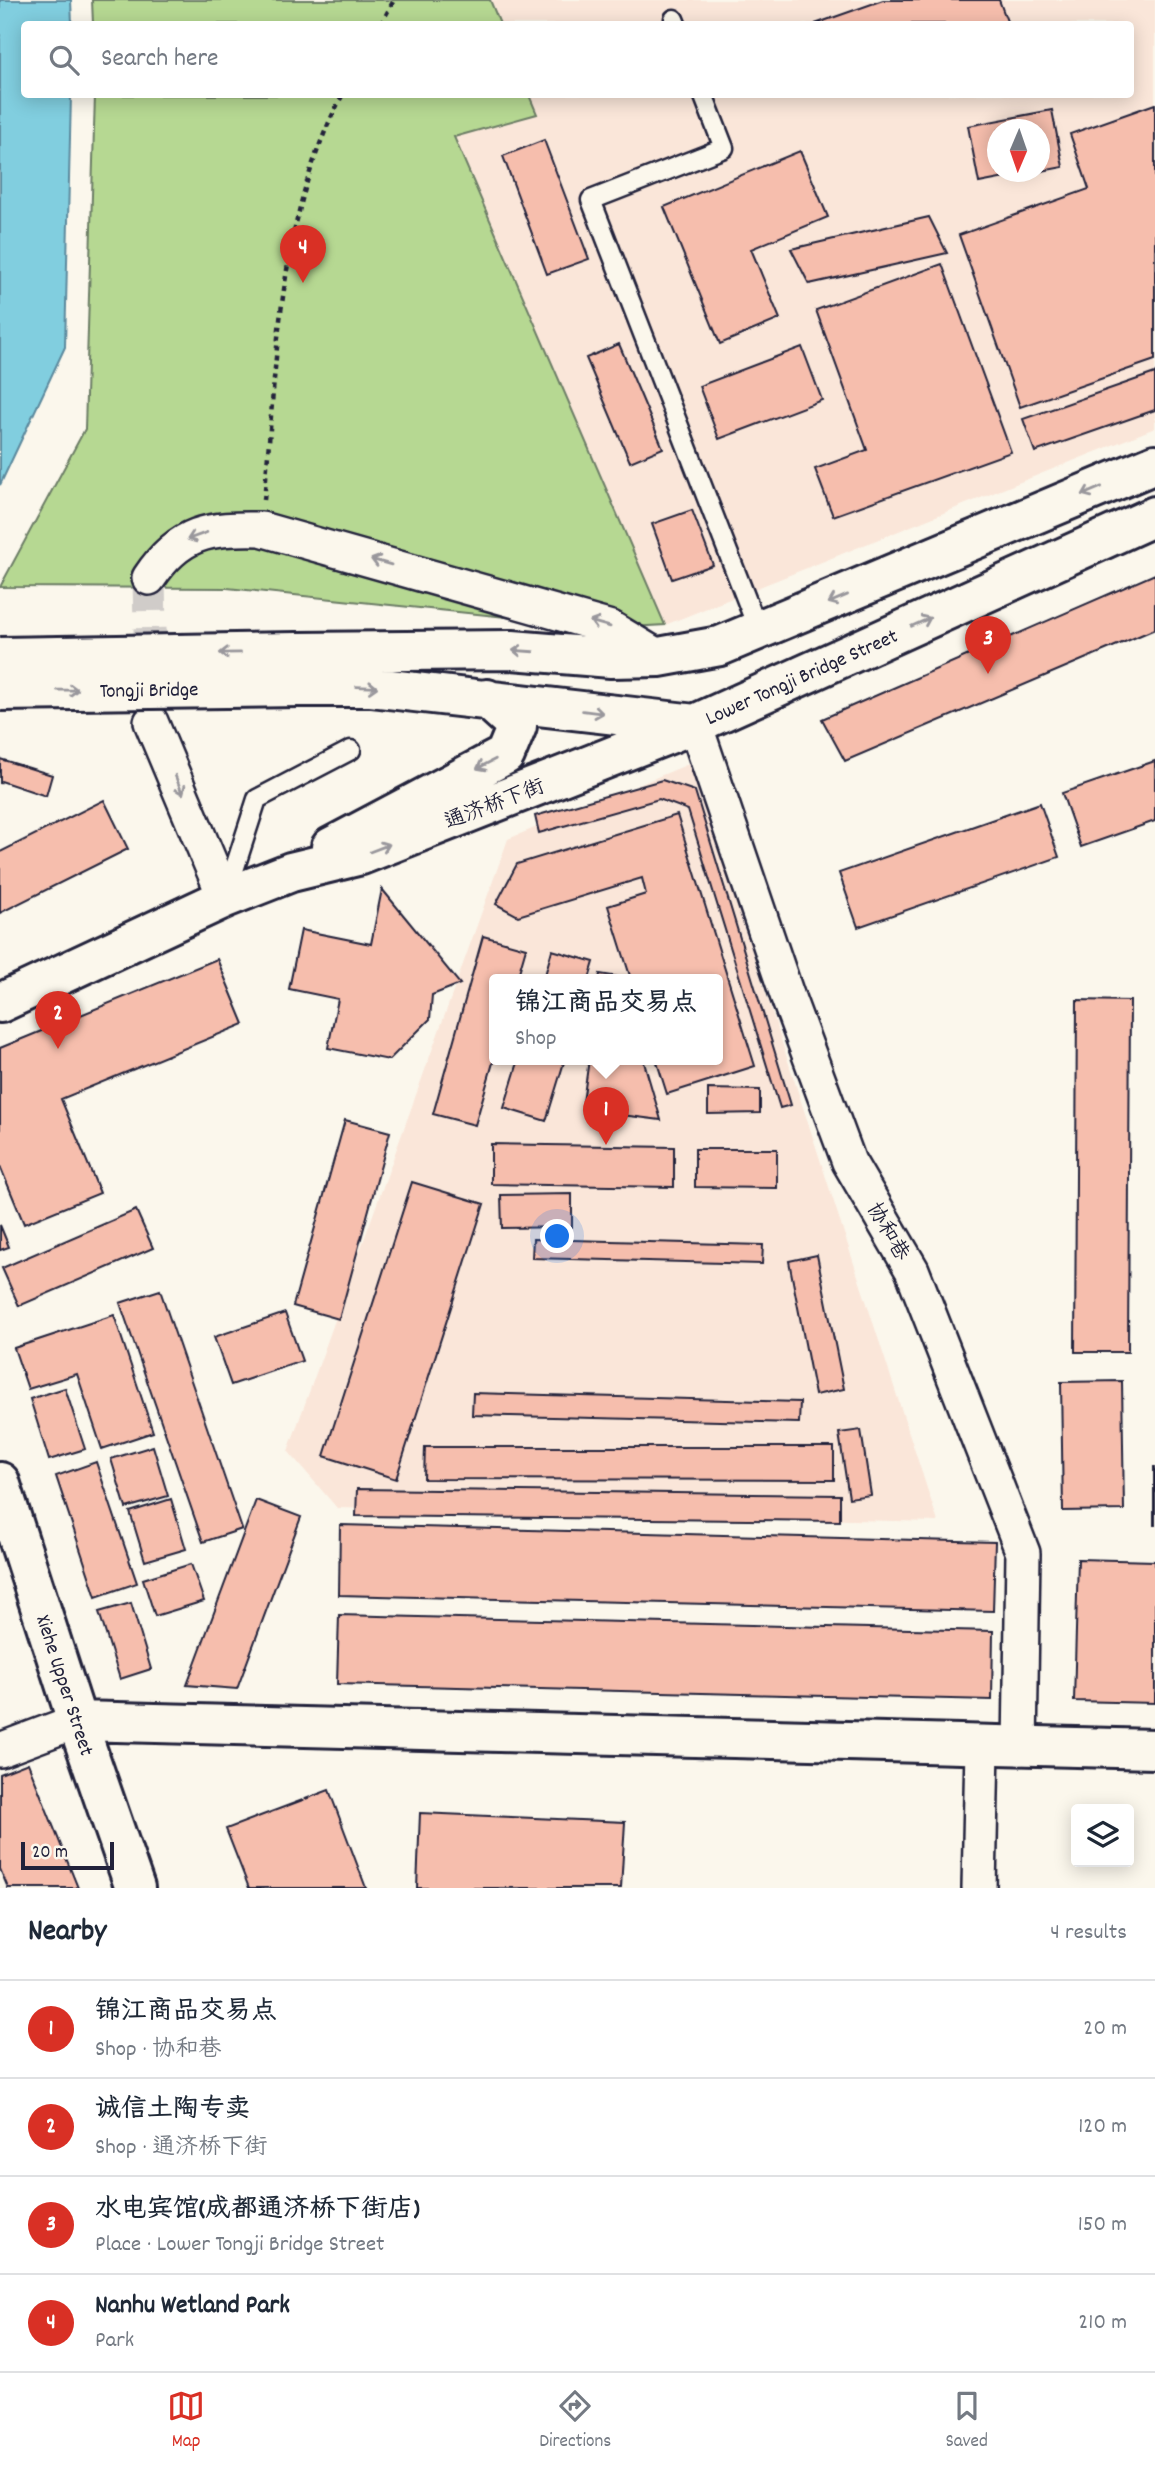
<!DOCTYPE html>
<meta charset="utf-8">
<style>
:root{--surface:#fff;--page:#f2f2f3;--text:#1f2937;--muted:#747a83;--line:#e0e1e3;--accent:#d93025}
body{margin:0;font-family:Dekko,"LXGW WenKai TC",sans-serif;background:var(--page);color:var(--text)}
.controls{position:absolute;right:21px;bottom:21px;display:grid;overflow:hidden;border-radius:7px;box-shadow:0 4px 18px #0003}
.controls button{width:63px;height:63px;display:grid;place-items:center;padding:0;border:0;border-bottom:2px solid var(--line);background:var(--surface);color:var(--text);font:35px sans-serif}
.compass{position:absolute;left:987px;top:119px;width:63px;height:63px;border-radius:50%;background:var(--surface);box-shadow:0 4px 18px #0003;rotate:182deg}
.scale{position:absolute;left:21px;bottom:18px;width:93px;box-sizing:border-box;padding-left:7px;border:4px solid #22223b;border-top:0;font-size:19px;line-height:24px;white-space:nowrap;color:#22223b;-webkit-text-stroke:5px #fbf7ec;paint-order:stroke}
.you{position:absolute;left:558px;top:1237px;width:24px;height:24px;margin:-18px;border:5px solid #fff;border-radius:50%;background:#1a73e8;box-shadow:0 0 0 10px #1a73e833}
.badge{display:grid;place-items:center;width:46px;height:46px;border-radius:50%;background:var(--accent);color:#fff;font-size:23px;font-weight:700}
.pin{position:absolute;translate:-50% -58px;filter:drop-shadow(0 2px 4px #0008)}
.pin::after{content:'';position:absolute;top:37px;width:24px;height:21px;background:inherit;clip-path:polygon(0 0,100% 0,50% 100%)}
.popup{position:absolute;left:489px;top:974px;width:234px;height:91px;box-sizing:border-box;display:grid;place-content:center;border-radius:7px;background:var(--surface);filter:drop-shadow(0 2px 5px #0005);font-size:23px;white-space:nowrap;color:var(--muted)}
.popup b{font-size:26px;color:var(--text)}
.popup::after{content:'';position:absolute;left:50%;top:100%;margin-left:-14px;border:14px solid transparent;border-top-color:var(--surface)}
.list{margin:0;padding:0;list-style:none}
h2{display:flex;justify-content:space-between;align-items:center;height:91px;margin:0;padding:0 28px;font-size:30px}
h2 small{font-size:23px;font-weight:400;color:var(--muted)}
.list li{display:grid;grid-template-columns:46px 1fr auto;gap:21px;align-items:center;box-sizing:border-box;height:98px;padding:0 28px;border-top:2px solid var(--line)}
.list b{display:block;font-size:26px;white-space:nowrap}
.list p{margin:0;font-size:23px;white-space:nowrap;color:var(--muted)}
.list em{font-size:23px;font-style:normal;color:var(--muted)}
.icon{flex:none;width:38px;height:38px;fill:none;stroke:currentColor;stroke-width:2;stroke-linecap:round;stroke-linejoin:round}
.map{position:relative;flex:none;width:1155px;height:1888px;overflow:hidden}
.search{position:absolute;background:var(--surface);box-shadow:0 4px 18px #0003;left:21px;right:21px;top:21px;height:77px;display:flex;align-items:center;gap:18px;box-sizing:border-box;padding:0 24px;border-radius:7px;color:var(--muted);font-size:26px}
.sheet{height:483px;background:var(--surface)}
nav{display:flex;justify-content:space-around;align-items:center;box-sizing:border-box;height:98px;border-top:2px solid var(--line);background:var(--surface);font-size:19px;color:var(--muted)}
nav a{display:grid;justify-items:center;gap:4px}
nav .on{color:var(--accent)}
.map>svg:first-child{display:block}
.built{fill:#fae6d9;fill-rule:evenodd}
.green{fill:#b6d892;stroke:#6c7d66;stroke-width:2}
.water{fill:#81cedf;stroke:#5b899d;stroke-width:2}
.building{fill:#f6bead;stroke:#22223b;stroke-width:2;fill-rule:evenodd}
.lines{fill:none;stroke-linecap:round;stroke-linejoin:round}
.minor-tunnel{stroke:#d0ccc9;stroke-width:33;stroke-dasharray:33 17;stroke-linecap:butt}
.service-casing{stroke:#22223b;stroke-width:23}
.minor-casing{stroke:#22223b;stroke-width:38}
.tertiary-casing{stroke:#22223b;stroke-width:44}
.path{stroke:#22223b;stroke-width:4.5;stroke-dasharray:5 5;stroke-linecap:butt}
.service{stroke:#fbf7ec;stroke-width:18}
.minor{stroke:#fbf7ec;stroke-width:33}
.tertiary{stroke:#fbf7ec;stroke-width:38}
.tertiary-bridge-casing{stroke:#22223b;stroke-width:44;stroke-linecap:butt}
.tertiary-bridge{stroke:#fbf7ec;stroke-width:38}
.oneway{stroke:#99979c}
.labels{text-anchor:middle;stroke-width:5;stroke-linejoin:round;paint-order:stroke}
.street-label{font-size:21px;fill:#22223b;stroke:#fbf7ec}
</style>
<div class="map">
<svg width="1155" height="1888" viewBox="0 0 1155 1888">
<rect width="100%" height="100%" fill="#fbf7ec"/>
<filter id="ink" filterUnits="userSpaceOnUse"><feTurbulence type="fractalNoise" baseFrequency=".0143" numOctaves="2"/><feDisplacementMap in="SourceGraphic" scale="14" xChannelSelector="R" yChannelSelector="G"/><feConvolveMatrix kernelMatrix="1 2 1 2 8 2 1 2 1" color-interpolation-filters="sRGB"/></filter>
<g filter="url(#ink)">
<path class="built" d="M490,0H1155V428L665,625L454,137L536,114L529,95L1130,94V24H500ZM998,130H1040V172H998Z
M691,763L938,1522L337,1508L288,1451L508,839ZM494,979H718V1059H494Z"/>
<path class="green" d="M92,0H490L500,24H93Z
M95,95H529L537,114L454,137L665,625L611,628L227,588L0,587L85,429Z"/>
<path class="water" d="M0,0H71L72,24H24V94L71,95L65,347L0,485Z"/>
<path class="building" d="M883,0H999L1008,24H815Z
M1155,104V360L1020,407L959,235L1089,189L1070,134Z
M1052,110L1063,167L979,183L968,126ZM998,130H1040V172H998Z
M544,140L589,259L547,274L503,156Z
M800,151L828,217L751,249L780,319L720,344L664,207Z
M929,217L947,253L809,284L791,249Z
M942,264L1011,452L833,516L815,469L867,450L816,310Z
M619,344L663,448L630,462L586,358Z
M802,347L822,400L719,439L699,386Z
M1155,373V410L1035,452L1023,419Z
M692,510L713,565L672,579L652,524Z
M1155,574V629L845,761L822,719Z
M0,759L52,775L46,796L1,781L0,784Z
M1155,761V821L1081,847L1062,793Z
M662,780L695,791L791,1105L780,1108L688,810L659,799L539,833L535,816Z
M104,800L128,849L0,913V852Z
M1040,803L1059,857L858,927L839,873Z
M677,815L755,1066L667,1094L656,1059H718V979H631L608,906L646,894L642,878L518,916L496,904L517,864Z
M382,889L460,984L432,995L430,1019L389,1060L328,1048L338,999L289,989L301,930L371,944Z
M483,936L526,948L517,979H494V1059L475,1125L433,1114Z
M552,950L594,962L589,979H544Z
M217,959L244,1024L61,1099L100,1193L24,1224L0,1166V1048Z
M600,974L619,977V979H599Z
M1077,1000L1130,1001L1128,1352H1075Z
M519,1059H565L546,1121L504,1108Z
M589,1059H643L661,1120L582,1110Z
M708,1089L760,1090V1113L708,1114Z
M345,1120L390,1132L339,1319L293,1306Z
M491,1144L674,1147V1187L491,1184Z
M695,1149H777V1188L695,1187Z
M412,1182L484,1204L396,1479L324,1456Z
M572,1194V1227L502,1228L501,1195Z
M136,1210L153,1248L19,1306L2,1268Z
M0,1225L9,1247L0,1250Z
M533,1239L763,1245L762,1264L532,1258Z
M817,1255L844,1389L815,1395L789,1261Z
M160,1290L242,1529L203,1542L120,1303Z
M285,1313L302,1361L231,1385L214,1337Z
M114,1315L153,1432L102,1449L77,1374L28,1389L14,1348Z
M1122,1381L1124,1510L1063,1511L1061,1382Z
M65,1388L85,1449L49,1460L30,1399Z
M473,1393L800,1402L799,1423L472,1415Z
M861,1430L871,1495L849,1498L839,1433Z
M153,1446L168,1496L126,1508L111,1459Z
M425,1447H834V1480L424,1479Z
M96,1462L137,1583L96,1597L56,1476Z
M1154,1467H1155V1525H1154Z
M357,1489L840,1495V1521L356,1516Z
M171,1499L186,1549L145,1561L130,1512Z
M256,1500L301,1517L237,1689L187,1685Z
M340,1525L995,1542L993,1611L339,1595Z
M1078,1559L1155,1561V1703L1074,1701Z
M191,1564L204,1601L155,1616L143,1579Z
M131,1603L151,1669L120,1679L99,1612Z
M339,1615L993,1631L992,1700L337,1684Z
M28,1763L78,1888H8L0,1869V1774Z
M329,1790L366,1888H249L226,1829Z
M420,1813L625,1822L621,1888H417Z"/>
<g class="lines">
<path class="minor-tunnel" d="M149,578L151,680"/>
<defs>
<path id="service" d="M674,19L676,24
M703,94L724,148L591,200L759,632
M226,895L257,799L351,750"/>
<path id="minor" d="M149,578C180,531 209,528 261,529L611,628L659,657
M151,722L225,898
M695,724L787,995L849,1162L912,1270L1023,1553L1020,1748
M0,1750L77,1721
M979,1888L982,1747"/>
<path id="tertiary" d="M298,652L512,650L611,658L659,657L720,646L1155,464
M299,687H371L695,724L1155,516
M331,847L505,755L517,726L487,699
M0,1003L225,898L291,872L361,855L692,725
M0,1482L77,1721L135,1888
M77,1721L1155,1749"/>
</defs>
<use href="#service" class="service-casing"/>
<use href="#minor" class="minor-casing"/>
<use href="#tertiary" class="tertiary-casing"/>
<path class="path" d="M381,24L394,0
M264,500C277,365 277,216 343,94"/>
<use href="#service" class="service"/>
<use href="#minor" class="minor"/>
<use href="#tertiary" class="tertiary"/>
<defs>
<path id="tertiary-bridge" d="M0,657L298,652
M0,691L299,687"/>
</defs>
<use href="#tertiary-bridge" class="tertiary-bridge-casing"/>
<use href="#tertiary-bridge" class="tertiary-bridge"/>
</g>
<defs><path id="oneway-shaft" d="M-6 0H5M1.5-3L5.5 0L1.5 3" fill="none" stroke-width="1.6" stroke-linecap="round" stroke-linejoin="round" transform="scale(1.75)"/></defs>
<g class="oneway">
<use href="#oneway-shaft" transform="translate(1092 491) rotate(157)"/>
<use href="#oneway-shaft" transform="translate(197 536) rotate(160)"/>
<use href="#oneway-shaft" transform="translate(381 562) rotate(-164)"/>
<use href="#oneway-shaft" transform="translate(838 599) rotate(157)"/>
<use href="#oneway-shaft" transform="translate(921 622) rotate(-24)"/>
<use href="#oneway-shaft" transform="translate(600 624) rotate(-164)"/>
<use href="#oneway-shaft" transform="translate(523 651) rotate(-176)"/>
<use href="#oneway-shaft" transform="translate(230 653) rotate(179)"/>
<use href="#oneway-shaft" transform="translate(367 687) rotate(2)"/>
<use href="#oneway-shaft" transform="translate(68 690) rotate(-1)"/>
<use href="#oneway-shaft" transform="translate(593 712) rotate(7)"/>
<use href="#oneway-shaft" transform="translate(486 764) rotate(153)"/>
<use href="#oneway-shaft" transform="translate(179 785) rotate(68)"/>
<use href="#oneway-shaft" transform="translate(380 848) rotate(-21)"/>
</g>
</g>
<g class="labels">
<g class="street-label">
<text transform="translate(801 676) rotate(-24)" y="7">Lower Tongji Bridge Street</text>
<text transform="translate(149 689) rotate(-1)" y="7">Tongji Bridge</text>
<text transform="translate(494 803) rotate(-21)" y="7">通济桥下街</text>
<text transform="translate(889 1231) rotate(60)" y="7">协和巷</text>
<text transform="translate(66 1685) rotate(72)" y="7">Xiehe Upper Street</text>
</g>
</g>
</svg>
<div class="controls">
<button><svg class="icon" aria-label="layers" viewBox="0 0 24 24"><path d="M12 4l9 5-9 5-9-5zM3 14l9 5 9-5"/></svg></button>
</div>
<svg class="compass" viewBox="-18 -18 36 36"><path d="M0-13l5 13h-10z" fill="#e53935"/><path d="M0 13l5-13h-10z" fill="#747a83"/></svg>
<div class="scale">20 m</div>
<div class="you"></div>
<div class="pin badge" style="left:606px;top:1145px">1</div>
<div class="popup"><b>锦江商品交易点</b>Shop</div>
<div class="pin badge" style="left:58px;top:1049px">2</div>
<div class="pin badge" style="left:988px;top:674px">3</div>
<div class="pin badge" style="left:303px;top:283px">4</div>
<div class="search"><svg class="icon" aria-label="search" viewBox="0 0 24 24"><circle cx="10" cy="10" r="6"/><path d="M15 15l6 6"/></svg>Search here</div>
</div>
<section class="sheet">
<h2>Nearby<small>4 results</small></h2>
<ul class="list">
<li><span class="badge">1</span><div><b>锦江商品交易点</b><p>Shop · 协和巷</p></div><em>20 m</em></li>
<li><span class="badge">2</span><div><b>诚信土陶专卖</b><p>Shop · 通济桥下街</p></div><em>120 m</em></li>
<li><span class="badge">3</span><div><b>水电宾馆(成都通济桥下街店)</b><p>Place · Lower Tongji Bridge Street</p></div><em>150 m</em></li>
<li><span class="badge">4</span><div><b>Nanhu Wetland Park</b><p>Park</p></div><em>210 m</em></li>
</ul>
</section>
<nav>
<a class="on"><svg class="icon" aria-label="map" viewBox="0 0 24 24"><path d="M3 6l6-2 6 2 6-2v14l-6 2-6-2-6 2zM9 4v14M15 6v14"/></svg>Map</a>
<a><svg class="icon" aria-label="directions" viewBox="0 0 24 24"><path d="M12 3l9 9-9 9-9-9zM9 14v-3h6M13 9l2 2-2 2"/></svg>Directions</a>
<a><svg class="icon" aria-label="saved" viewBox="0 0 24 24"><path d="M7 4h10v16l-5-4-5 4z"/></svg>Saved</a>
</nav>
